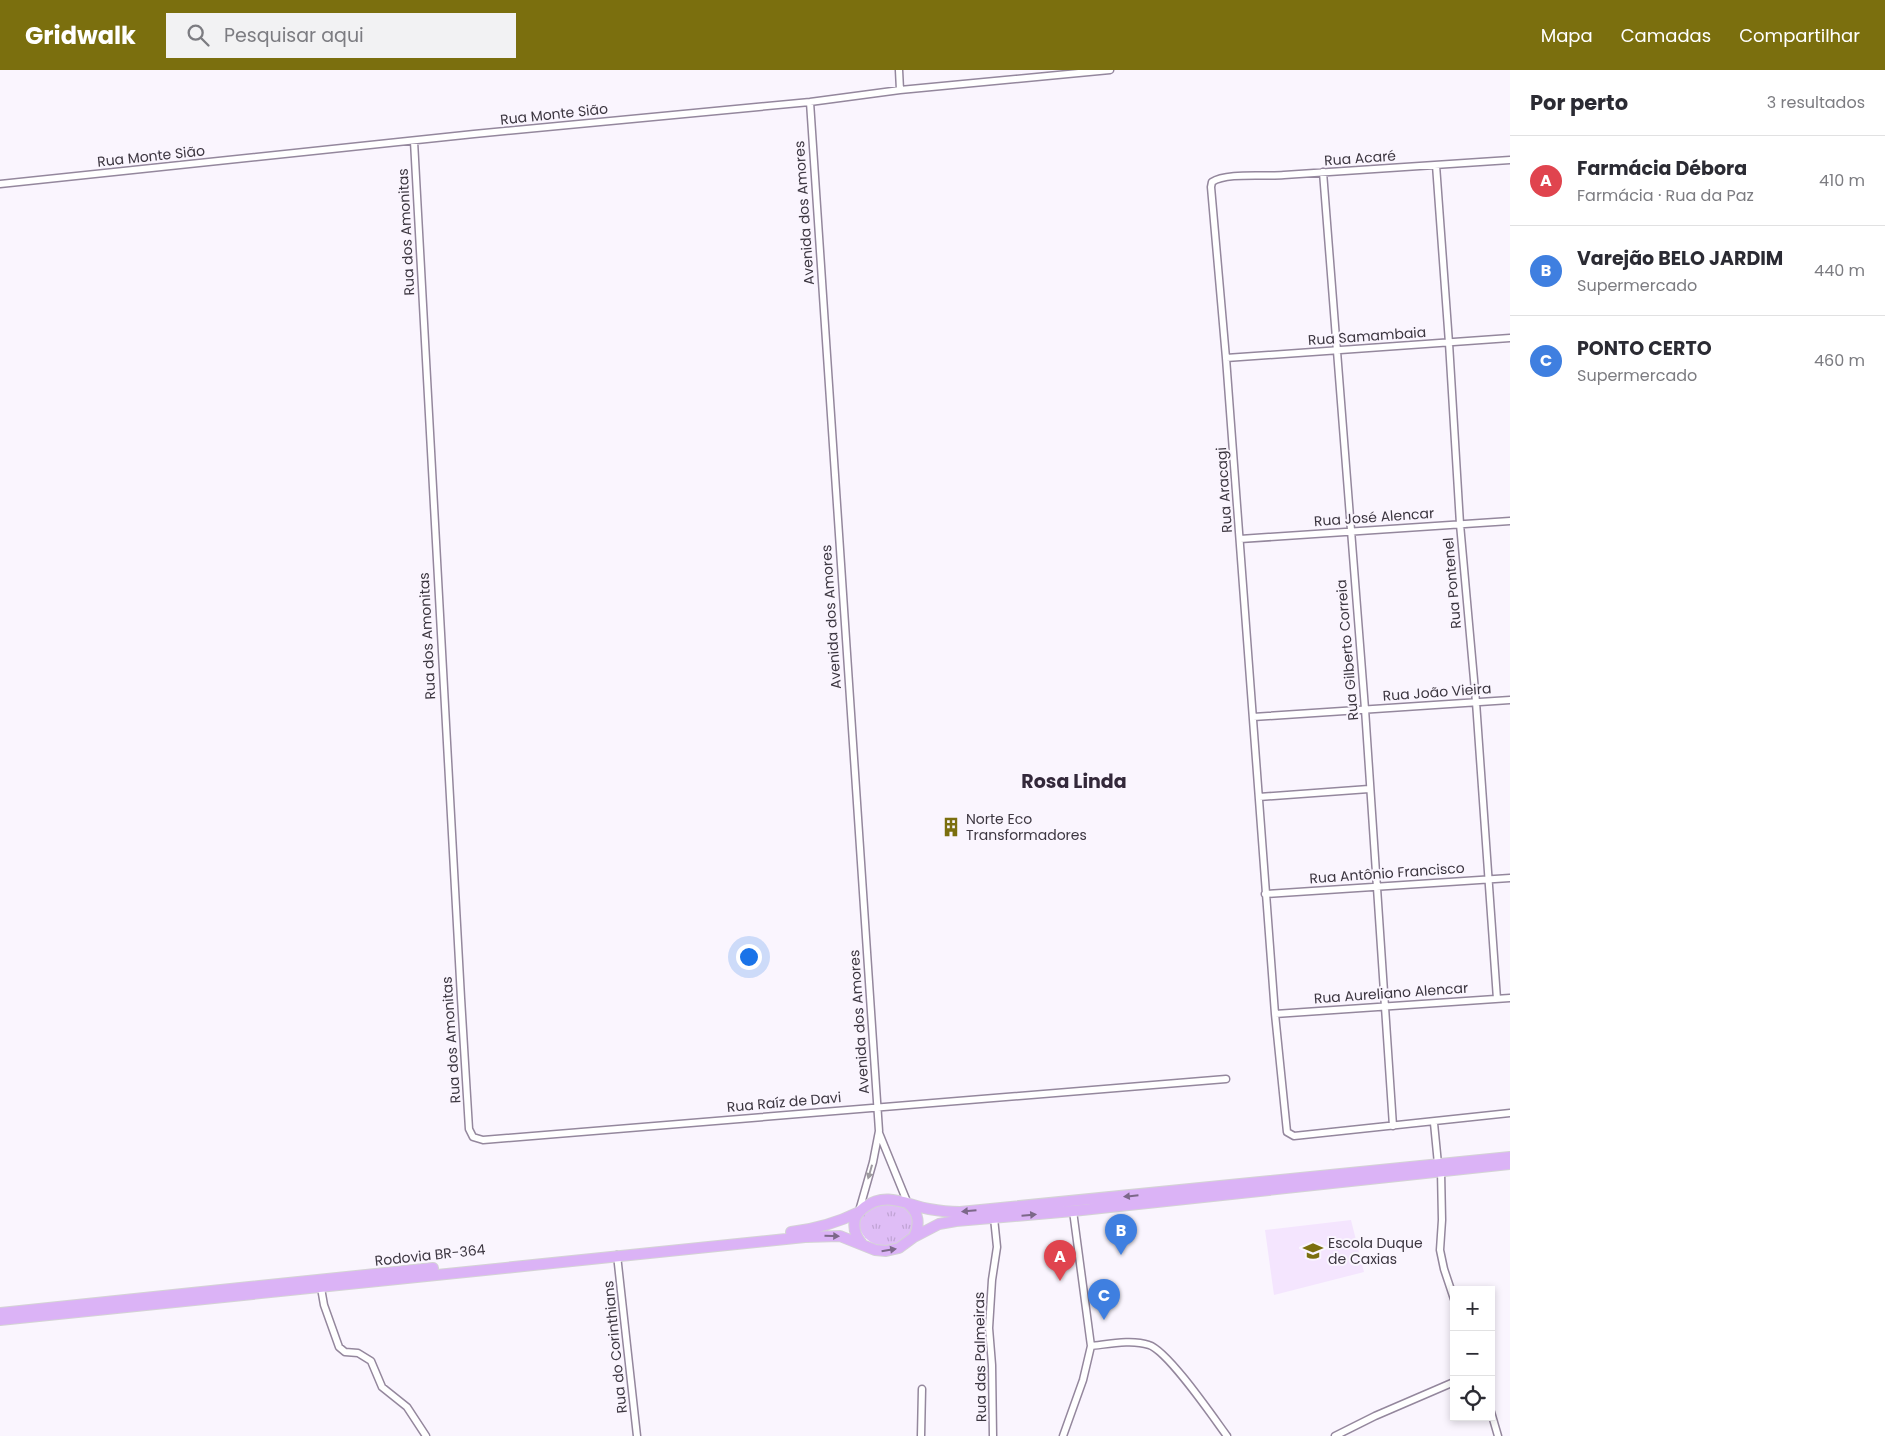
<!DOCTYPE html>
<html lang="pt">
<meta charset="utf-8">
<style>
:root{--surface:#fff;--page:#f2f2f3;--text:#2b2b33;--muted:#7c7c81;--line:#e1e1e2;--accent:#7b6f0e}
body{margin:0;font-family:Poppins,sans-serif;background:var(--page);color:var(--text)}
.controls{position:absolute;right:15px;bottom:15px;display:grid;overflow:hidden;border-radius:0px;box-shadow:0 2px 8px #0003}
.controls button{width:45px;height:45px;display:grid;place-items:center;padding:0;border:0;border-bottom:1px solid var(--line);background:var(--surface);color:var(--text);font:25px sans-serif}
.you{position:absolute;left:748px;top:886px;width:18px;height:18px;margin:-12px;border:4px solid #fff;border-radius:50%;background:#1a73e8;box-shadow:0 0 0 8px #1a73e833}
.badge{display:grid;place-items:center;width:32px;height:32px;border-radius:50%;background:var(--accent);color:#fff;font-size:16px;font-weight:700}
.pin{position:absolute;translate:-50% -41px;filter:drop-shadow(0 1px 2px #0008)}
.pin::after{content:'';position:absolute;top:26px;width:18px;height:15px;background:inherit;clip-path:polygon(0 0,100% 0,50% 100%)}
.list{margin:0;padding:0;list-style:none}
h2{display:flex;justify-content:space-between;align-items:center;height:65px;margin:0;padding:0 20px;font-size:21px}
h2 small{font-size:16px;font-weight:400;color:var(--muted)}
.list li{display:grid;grid-template-columns:32px 1fr auto;gap:15px;align-items:center;box-sizing:border-box;height:90px;padding:0 20px;border-top:1px solid var(--line)}
.list b{display:block;font-size:19px;white-space:nowrap}
.list p{margin:0;font-size:16px;white-space:nowrap;color:var(--muted)}
.list em{font-size:16px;font-style:normal;color:var(--muted)}
.icon{flex:none;width:28px;height:28px;fill:none;stroke:currentColor;stroke-width:2;stroke-linecap:round;stroke-linejoin:round}
.map{position:relative;flex:none;width:1510px;height:1366px;overflow:hidden}
header{display:flex;align-items:center;gap:30px;box-sizing:border-box;height:70px;padding:0 25px;background:var(--accent);color:#fff}
header strong{font-size:24px}
nav{display:flex;gap:28px;margin-inline-start:auto;font-size:18px}
.search{width:350px;height:45px;background:var(--page);display:flex;align-items:center;gap:12px;box-sizing:border-box;padding:0 18px;border-radius:0px;color:var(--muted);font-size:19px}
main{display:flex}
aside{flex:1;background:var(--surface)}
.map>svg:first-child{display:block}
.built{fill:#f4e5fe}
.grass{fill:url(#grass-tufts)}
.lines{fill:none;stroke-linecap:round;stroke-linejoin:round}
.minor-casing{stroke:#94879d;stroke-width:9}
.trunk-casing{stroke:#d4d3d5;stroke-width:12}
.minor{stroke:#fff;stroke-width:6}
.trunk{stroke:#dbb3f6;stroke-width:10}
.oneway{fill:#9e9aa0}
.oneway2{fill:#7c6889}
.labels{text-anchor:middle;stroke-width:4;stroke-linejoin:round;paint-order:stroke}
.street-label{font-size:14px;fill:#3c3640;stroke:#faf5fe}
.poi-label{font-size:14px;fill:#3c3640;stroke:#faf5fe;text-anchor:start}
.district-label{font-size:19px;font-weight:bold;fill:#33283a;stroke:#faf5fe}
</style>
<header>
<strong>Gridwalk</strong>
<div class="search"><svg class="icon" aria-label="search" viewBox="0 0 24 24"><circle cx="10" cy="10" r="6"/><path d="M15 15l6 6"/></svg>Pesquisar aqui</div>
<nav><a>Mapa</a><a>Camadas</a><a>Compartilhar</a></nav>
</header>
<main>
<div class="map">
<svg width="1510" height="1366" viewBox="0 0 1510 1366">
<defs>
<pattern id="grass-tufts" width="24" height="20" patternUnits="userSpaceOnUse" patternTransform="scale(1.25)"><rect width="24" height="20" fill="#dfbdf6"/><path d="M3 7l-1-3M5 7V3M7 7l1-3M15 17l-1-3M17 17v-4M19 17l1-3" fill="none" stroke="#c0a3d4"/></pattern>
</defs>
<rect width="100%" height="100%" fill="#faf5fe"/>
<path class="built" d="M1351,1150L1364,1202L1274,1225L1265,1160Z"/>
<path class="grass" d="M898,1132L912,1144L913,1161C882,1202 834,1150 875,1135C882,1133 891,1133 898,1132Z"/>
<g class="lines">
<defs>
<path id="minor" d="M899,0L900,20
M810,32L879,1061L873,1092L859,1141
M414,71L461,928L469,1059L473,1067L483,1070L1226,1009
M1510,90C1435,95 1359,100 1284,105C1265,107 1227,102 1212,112L1211,117L1226,288L1275,944L1287,1062L1294,1066L1510,1043
M1436,95L1449,273L1460,454L1476,632L1497,929
M1323,102L1365,639L1393,1056
M0,114L474,64L810,32L900,20L1110,0
M1226,288L1510,268
M1240,469L1510,451
M1253,647L1510,630
M1259,727L1369,719
M1265,824L1510,808
M1275,944L1510,928
M1434,1053L1438,1094
M879,1063L908,1134
M1441,1101L1442,1150L1440,1180L1444,1199L1454,1229
M617,1185L637,1366
M321,1218L324,1235L339,1277L345,1282L358,1283L371,1291L382,1317L407,1337L426,1366
M1091,1276C1109,1274 1132,1269 1149,1275C1168,1281 1213,1347 1227,1366
M1491,1342L1498,1366
M921,1366L922,1319
M993,1366L992,1295L989,1258L992,1210L997,1177L994,1148
M1063,1366L1083,1310L1091,1276L1073,1141
M1335,1366L1375,1346L1454,1312"/>
<path id="trunk" d="M908,1134C919,1142 920,1155 914,1167
M791,1162C815,1159 837,1153 859,1142
M862,1174C856,1167 853,1158 855,1149C857,1143 861,1140 865,1137C886,1121 907,1135 929,1139C940,1141 950,1142 960,1142L1510,1087
M0,1243L433,1198
M0,1250L805,1167L840,1166L875,1180L886,1181L899,1178L914,1167L939,1154L956,1151L1073,1141L1510,1094"/>
</defs>
<use href="#minor" class="minor-casing"/>
<use href="#trunk" class="trunk-casing"/>
<use href="#minor" class="minor"/>
<use href="#trunk" class="trunk"/>
</g>
<defs><path id="oneway-solid" d="M-6-.8H1V-3.2L6.5 0L1 3.2V.8H-6Z" transform="scale(1.25)"/></defs>
<use class="oneway" href="#oneway-solid" transform="translate(870 1102) rotate(106)"/>
<g class="oneway2">
<use href="#oneway-solid" transform="translate(1131 1126) rotate(174)"/>
<use href="#oneway-solid" transform="translate(969 1141) rotate(175)"/>
<use href="#oneway-solid" transform="translate(1029 1145) rotate(-5)"/>
<use href="#oneway-solid" transform="translate(832 1166) rotate(2)"/>
<use href="#oneway-solid" transform="translate(889 1180) rotate(-9)"/>
</g>
<defs>
<symbol id="building-bare" viewBox="-9 -9 18 18"><path d="M-4-6H4V6H1V3H-1V6H-4ZM-2.5-4.3h1.7v1.8h-1.7ZM.8-4.3h1.7v1.8H.8ZM-2.5-1h1.7V.8h-1.7ZM.8-1h1.7V.8H.8Z" fill="#7b6f0e" stroke="#faf5fe" stroke-width="2.5" paint-order="stroke"/></symbol>
<symbol id="school-bare" viewBox="-9 -9 18 18"><path d="M0-5L7-2L0 1L-7-2ZM-4 1L0 2.5L4 1V4Q0 6-4 4Z" fill="#7b6f0e" stroke="#faf5fe" stroke-width="2.5" paint-order="stroke"/></symbol>
</defs>
<g fill-rule="evenodd">
<use href="#building-bare" x="937" y="743" width="28" height="28"/>
<use href="#school-bare" x="1299" y="1167" width="28" height="28"/>
</g>
<g class="labels">
<g class="street-label">
<text transform="translate(554 44) rotate(-6)" y="5">Rua Monte Sião</text>
<text transform="translate(151 86) rotate(-6)" y="5">Rua Monte Sião</text>
<text transform="translate(1360 88) rotate(-4)" y="5">Rua Acaré</text>
<text transform="translate(804 143) rotate(-94)" y="5">Avenida dos Amores</text>
<text transform="translate(406 162) rotate(-93)" y="5">Rua dos Amonitas</text>
<text transform="translate(1367 266) rotate(-4)" y="5">Rua Samambaia</text>
<text transform="translate(1224 420) rotate(-94)" y="5">Rua Aracagi</text>
<text transform="translate(1374 447) rotate(-4)" y="5">Rua José Alencar</text>
<text transform="translate(1452 513) rotate(-95)" y="5">Rua Pontenel</text>
<text transform="translate(831 547) rotate(-94)" y="5">Avenida dos Amores</text>
<text transform="translate(427 566) rotate(-93)" y="5">Rua dos Amonitas</text>
<text transform="translate(1347 580) rotate(-95)" y="5">Rua Gilberto Correia</text>
<text transform="translate(1437 622) rotate(-4)" y="5">Rua João Vieira</text>
<text transform="translate(1387 803) rotate(-4)" y="5">Rua Antônio Francisco</text>
<text transform="translate(1391 923) rotate(-4)" y="5">Rua Aureliano Alencar</text>
<text transform="translate(859 952) rotate(-94)" y="5">Avenida dos Amores</text>
<text transform="translate(451 970) rotate(-94)" y="5">Rua dos Amonitas</text>
<text transform="translate(784 1032) rotate(-5)" y="5">Rua Raíz de Davi</text>
<text transform="translate(430 1185) rotate(-6)" y="5">Rodovia BR-364</text>
<text transform="translate(615 1277) rotate(-96)" y="5">Rua do Corinthians</text>
<text transform="translate(980 1287) rotate(-91)" y="5">Rua das Palmeiras</text>
</g>
<g class="poi-label">
<text x="966" y="754">Norte Eco<tspan x="966" dy="16">Transformadores</tspan></text>
<text x="1328" y="1178">Escola Duque<tspan x="1328" dy="16">de Caxias</tspan></text>
</g>
<g class="district-label">
<text x="1074" y="718">Rosa Linda</text>
</g>
</g>
</svg>
<div class="controls">
<button>+</button>
<button>−</button>
<button><svg class="icon" aria-label="locate" viewBox="0 0 24 24"><circle cx="12" cy="12" r="6"/><path d="M12 2v4M12 18v4M2 12h4M18 12h4"/></svg></button>
</div>
<div class="you"></div>
<div class="pin badge" style="left:1060px;top:1211px;background:#e0444e">A</div>
<div class="pin badge" style="left:1121px;top:1185px;background:#3f7fe0">B</div>
<div class="pin badge" style="left:1104px;top:1250px;background:#3f7fe0">C</div>
</div>
<aside>
<h2>Por perto<small>3 resultados</small></h2>
<ul class="list">
<li><span class="badge" style="background:#e0444e">A</span><div><b>Farmácia Débora</b><p>Farmácia · Rua da Paz</p></div><em>410 m</em></li>
<li><span class="badge" style="background:#3f7fe0">B</span><div><b>Varejão BELO JARDIM</b><p>Supermercado</p></div><em>440 m</em></li>
<li><span class="badge" style="background:#3f7fe0">C</span><div><b>PONTO CERTO</b><p>Supermercado</p></div><em>460 m</em></li>
</ul>
</aside>
</main>
